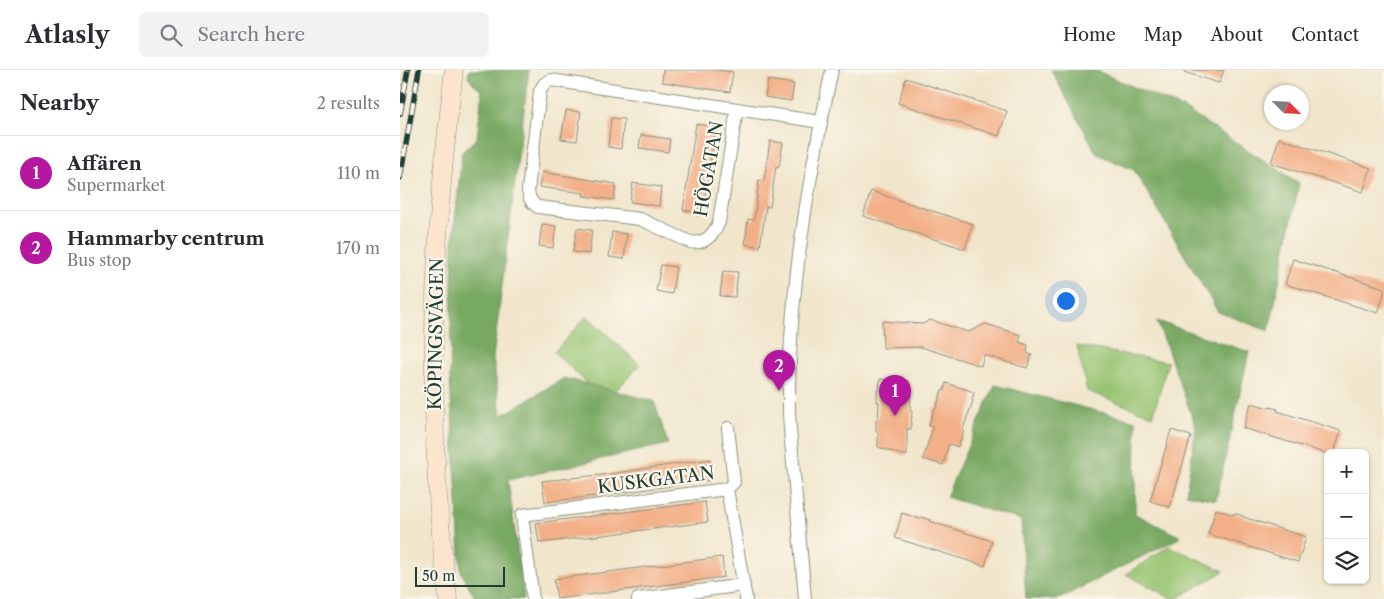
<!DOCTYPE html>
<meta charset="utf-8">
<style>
:root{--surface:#fff;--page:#f2f2f3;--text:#2b2b33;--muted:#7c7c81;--line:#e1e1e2;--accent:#b5179e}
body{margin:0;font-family:"Libre Caslon Text",serif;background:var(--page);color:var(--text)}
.controls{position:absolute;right:15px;bottom:15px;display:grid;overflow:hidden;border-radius:8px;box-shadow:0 1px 4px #0004}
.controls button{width:45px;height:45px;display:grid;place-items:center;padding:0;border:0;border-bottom:1px solid var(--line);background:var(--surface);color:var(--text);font:25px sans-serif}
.compass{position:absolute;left:864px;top:15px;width:45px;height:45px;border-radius:50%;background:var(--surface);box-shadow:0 1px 4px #0004;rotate:114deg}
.scale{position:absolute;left:15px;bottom:12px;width:90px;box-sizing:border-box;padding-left:5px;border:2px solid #1f3d34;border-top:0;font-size:14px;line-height:18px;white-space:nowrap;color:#1f3d34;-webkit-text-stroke:4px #fbf7ec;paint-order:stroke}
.you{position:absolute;left:665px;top:230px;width:18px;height:18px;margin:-12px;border:4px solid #fff;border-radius:50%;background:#1a73e8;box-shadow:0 0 0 8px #1a73e833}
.badge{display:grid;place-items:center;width:32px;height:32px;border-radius:50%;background:var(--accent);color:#fff;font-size:16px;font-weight:700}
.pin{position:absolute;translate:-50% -41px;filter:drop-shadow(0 1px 2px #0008)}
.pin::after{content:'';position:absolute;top:26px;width:18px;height:15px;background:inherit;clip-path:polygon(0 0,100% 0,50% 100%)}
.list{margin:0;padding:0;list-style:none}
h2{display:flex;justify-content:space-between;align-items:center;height:65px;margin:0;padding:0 20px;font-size:21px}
h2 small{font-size:16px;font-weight:400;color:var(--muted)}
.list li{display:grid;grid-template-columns:32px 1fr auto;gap:15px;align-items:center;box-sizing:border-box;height:75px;padding:0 20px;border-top:1px solid var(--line)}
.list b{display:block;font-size:19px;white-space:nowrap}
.list p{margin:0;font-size:16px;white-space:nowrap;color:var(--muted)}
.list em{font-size:16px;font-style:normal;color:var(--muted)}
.icon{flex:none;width:28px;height:28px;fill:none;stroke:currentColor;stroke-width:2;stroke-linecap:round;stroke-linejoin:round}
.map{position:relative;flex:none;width:984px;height:529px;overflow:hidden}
header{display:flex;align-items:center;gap:30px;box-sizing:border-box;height:70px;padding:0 25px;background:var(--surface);border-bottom:1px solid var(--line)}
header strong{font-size:24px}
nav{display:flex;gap:28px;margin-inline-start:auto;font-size:18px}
.search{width:350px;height:45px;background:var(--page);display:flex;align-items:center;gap:12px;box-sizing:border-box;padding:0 18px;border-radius:8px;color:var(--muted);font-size:19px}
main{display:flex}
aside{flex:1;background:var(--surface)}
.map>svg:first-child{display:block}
.green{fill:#96c370;stroke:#5a8052}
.forest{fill:#78a962;stroke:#4c734b}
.building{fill:#f3b088}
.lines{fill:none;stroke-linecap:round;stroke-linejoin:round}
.street-casing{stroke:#889280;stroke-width:14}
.secondary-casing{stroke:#889280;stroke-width:19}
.street{stroke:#fff;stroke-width:12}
.secondary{stroke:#fce5cf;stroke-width:18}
.rail-casing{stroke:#1f3d34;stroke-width:5.5}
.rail{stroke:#fbf7ec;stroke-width:4;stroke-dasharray:11;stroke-linecap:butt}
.labels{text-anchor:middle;stroke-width:4.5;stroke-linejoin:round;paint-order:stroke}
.street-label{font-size:18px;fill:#1f3d34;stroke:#fbf7ec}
</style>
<header>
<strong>Atlasly</strong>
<div class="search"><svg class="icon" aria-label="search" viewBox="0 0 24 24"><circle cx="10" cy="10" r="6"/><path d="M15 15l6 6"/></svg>Search here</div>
<nav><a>Home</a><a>Map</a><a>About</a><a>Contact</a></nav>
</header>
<main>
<aside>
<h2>Nearby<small>2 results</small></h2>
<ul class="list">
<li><span class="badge">1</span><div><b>Affären</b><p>Supermarket</p></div><em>110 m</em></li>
<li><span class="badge">2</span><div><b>Hammarby centrum</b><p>Bus stop</p></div><em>170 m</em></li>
</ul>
</aside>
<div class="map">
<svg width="984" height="529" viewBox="0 0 984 529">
<rect width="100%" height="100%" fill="#fbf7ec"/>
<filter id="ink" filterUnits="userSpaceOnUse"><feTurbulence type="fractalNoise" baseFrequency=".02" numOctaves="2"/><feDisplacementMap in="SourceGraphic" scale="10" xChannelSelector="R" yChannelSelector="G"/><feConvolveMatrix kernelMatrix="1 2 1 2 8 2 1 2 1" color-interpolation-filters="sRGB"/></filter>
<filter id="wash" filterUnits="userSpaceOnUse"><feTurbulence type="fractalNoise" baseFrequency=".0096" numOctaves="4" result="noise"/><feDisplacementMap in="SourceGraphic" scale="20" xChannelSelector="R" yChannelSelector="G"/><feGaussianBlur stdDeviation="1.12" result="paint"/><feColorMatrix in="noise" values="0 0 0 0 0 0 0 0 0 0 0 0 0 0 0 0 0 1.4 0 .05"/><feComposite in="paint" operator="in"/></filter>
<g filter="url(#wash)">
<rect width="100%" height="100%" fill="#f1e6cc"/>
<path class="green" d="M187,246L240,295L206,331L154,282Z
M677,276L768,292L753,346L687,321Z
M769,476L824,501L776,529H772L726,504Z"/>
<path class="forest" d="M69,0H129L93,288L101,346L164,308L254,331L268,374L108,410L124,529H76L61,502L50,308L53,171L62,82L77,68L82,22L68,8Z
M651,0H695L784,39L899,113L869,261L818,242L734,100L697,84Z
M757,251L849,282L816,430L786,424L796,357Z
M595,315L736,351L735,444L781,467L658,529H626L621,450L546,427Z"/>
<g id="blocks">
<path class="building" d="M263,0H317L333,2L330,22L262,12Z
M785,0H824L819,13L784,2Z
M506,8L607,41L599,66L498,33Z
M368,10L394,14L391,31L365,27Z
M166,40L181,42L177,71L161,69Z
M211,48L224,49L221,79L208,77Z
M296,54L316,57L302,143L283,140Z
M241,65L270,69L268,82L239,78Z
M879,68L971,98L963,122L871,93Z
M370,71L383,73L379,97L376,96L370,137L366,136L360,177L345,174L348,149L354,150L359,110L364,111Z
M142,102L216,114L214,130L183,126L184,123L139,117Z
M233,113L261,117L259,136L230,132Z
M471,121L573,154L565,179L463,146Z
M142,154L156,156L153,178L139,176Z
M177,158L192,160L189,184L173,182Z
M212,162L227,164L224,189L209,187Z
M893,189L984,218V224L978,243L885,214Z
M261,195L276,197L272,224L256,221Z
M323,201L338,202L335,227L320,226Z
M530,250L568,262L586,254L621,265L619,272L628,275L627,283L632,285L627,298L584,285L581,296L521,277L483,278L482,251L523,254Z
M480,309L509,311L508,322H511L510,341H512L511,359H507V385H502L478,377V362H476V350H478L479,332H477V320H479Z
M546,313L574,322L572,330L573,331L563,359L564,360L561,370H560L558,377L549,374L543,395L523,389L533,357L529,356L534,338L536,339L542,320L544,321Z
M851,333L869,338V337L878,339L877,341L941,361L934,383H928V384L843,358Z
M771,360L791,366L770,437L750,431Z
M310,389L312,410L220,423L145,432L142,411L209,404Z
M305,432L308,452L139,473L136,453Z
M816,439L834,445V443L843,446V447L906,467L898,492L808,464Z
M502,443L520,449L521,447L530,450L529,451L592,471L585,496L495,468Z
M322,487L324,507L157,529L154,509Z"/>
</g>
</g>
<g filter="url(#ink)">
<use href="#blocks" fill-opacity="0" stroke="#889280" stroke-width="1"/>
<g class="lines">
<defs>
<path id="street" d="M337,39L319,152C314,164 305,175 290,172L240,149L138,137C131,133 129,128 128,120L140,21L144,14L151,10L420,52
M327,419L346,529
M327,419L334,412L328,358
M133,529L122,445L327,419
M238,529L344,515
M405,529C402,491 398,454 395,416C393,391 390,366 389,341C388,226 408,111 432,0"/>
<path id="secondary" d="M48,529C32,404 30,277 39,151C42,100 48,50 54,0"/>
</defs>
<use href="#street" class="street-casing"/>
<use href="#secondary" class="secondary-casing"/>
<use href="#street" class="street"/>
<use href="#secondary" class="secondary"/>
<defs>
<path id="rail" d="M0,44L8,0
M0,108L19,0"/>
</defs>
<use href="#rail" class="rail-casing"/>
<use href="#rail" class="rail"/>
</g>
</g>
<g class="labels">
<g class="street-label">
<text transform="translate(309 99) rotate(-80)" y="6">HÖGATAN</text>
<text transform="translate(36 264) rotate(-89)" y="6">KÖPINGSVÄGEN</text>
<text transform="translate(256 410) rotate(-7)" y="6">KUSKGATAN</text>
</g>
</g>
</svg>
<div class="controls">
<button>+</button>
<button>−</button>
<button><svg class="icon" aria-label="layers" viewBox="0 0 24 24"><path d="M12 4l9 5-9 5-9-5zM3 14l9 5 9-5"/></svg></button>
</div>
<svg class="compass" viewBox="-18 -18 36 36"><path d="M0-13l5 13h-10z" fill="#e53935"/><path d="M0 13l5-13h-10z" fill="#7c7c81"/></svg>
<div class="scale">50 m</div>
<div class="you"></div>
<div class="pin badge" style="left:495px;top:346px">1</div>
<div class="pin badge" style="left:379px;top:321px">2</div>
</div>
</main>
